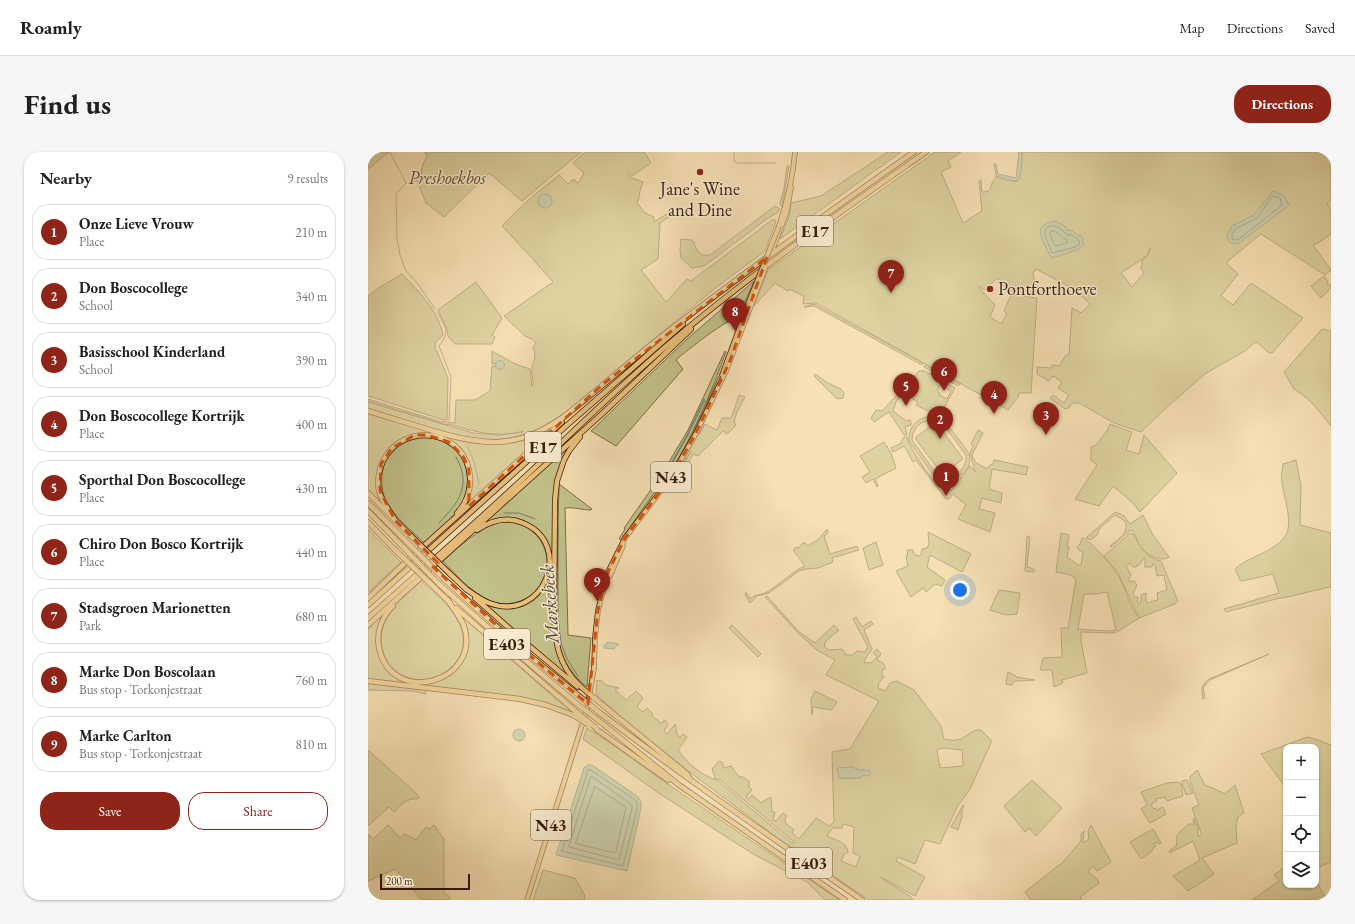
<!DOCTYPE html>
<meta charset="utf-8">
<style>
:root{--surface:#fff;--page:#f6f6f6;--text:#202124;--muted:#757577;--line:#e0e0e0;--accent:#8f2418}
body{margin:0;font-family:"EB Garamond",serif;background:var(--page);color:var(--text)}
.controls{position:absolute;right:12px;bottom:12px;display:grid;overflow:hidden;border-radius:8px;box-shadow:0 1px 3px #0004}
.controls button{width:36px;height:36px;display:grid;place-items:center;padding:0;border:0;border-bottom:1px solid var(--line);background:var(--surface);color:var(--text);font:20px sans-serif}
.scale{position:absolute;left:12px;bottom:10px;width:90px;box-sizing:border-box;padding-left:4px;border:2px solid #381a0b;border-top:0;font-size:11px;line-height:14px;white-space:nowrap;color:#381a0b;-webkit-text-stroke:3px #f8ebce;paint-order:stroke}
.you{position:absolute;left:592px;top:438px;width:14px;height:14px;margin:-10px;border:3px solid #fff;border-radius:50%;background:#1a73e8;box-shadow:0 0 0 6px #1a73e833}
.badge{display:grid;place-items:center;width:26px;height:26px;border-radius:50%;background:var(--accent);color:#fff;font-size:13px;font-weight:700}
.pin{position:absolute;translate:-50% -33px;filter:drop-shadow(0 1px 2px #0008)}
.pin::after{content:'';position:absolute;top:21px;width:14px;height:12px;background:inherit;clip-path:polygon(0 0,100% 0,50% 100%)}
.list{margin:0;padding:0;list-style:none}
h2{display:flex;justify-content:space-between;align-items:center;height:52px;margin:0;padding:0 16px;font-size:17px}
h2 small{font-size:13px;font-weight:400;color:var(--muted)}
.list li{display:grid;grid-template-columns:26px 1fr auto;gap:12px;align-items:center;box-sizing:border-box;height:56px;margin:0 8px 8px;padding:0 8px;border:1px solid var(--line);border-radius:16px}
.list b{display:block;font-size:15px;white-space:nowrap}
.list p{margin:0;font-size:13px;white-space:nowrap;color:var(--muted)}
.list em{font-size:13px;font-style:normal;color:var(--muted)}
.actions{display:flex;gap:8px;padding:12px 16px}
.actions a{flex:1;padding:9px 0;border:1px solid var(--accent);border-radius:16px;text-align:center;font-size:14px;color:var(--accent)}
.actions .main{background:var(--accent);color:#fff}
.icon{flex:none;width:22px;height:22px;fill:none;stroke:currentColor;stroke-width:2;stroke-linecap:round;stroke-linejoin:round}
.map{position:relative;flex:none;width:963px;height:748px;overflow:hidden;border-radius:16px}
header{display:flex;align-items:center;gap:24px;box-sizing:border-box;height:56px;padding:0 20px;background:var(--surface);border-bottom:1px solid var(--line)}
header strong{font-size:19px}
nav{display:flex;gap:22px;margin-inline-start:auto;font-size:14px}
.intro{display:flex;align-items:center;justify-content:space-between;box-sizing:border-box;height:96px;padding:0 24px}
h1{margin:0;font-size:28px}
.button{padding:10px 18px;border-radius:16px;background:var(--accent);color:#fff;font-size:14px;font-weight:700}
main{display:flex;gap:24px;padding:0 24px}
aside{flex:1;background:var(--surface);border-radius:16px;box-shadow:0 1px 3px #0004}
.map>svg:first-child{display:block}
.green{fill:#c2c189;stroke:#7d6e4a;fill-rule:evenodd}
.water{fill:#9dbea8;stroke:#757c69}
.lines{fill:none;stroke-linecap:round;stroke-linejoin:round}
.shore{stroke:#6a6c5a;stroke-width:1}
.stream{stroke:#757c69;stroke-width:1}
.major-casing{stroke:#381a0b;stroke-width:5.5}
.highway-casing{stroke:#381a0b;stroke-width:6}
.major{stroke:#eac07a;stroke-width:4}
.highway{stroke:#eac07a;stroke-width:4.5}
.major-bridge-casing{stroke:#381a0b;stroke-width:5.5;stroke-linecap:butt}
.highway-bridge-casing{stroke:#381a0b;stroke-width:6;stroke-linecap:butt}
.major-bridge{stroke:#eac07a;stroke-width:4}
.highway-bridge{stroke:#eac07a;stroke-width:4.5}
.marked{fill:none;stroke:#d6530c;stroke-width:3;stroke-dasharray:8 5;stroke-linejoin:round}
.poi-dot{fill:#8f2418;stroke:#f8ebce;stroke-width:1.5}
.labels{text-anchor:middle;stroke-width:3;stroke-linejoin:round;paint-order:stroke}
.shield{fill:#f8ebce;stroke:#725946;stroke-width:1}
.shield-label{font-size:17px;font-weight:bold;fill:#381a0b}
.park-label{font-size:18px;font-style:italic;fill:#614c31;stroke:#f8ebce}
.poi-label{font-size:18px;fill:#381a0b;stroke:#f8ebce}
.water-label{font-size:19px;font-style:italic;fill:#564b3a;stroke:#f8ebce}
</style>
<header>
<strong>Roamly</strong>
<nav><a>Map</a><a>Directions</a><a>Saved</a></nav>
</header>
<div class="intro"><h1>Find us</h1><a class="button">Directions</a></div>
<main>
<aside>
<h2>Nearby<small>9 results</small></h2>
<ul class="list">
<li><span class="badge">1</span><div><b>Onze Lieve Vrouw</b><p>Place</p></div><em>210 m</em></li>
<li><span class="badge">2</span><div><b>Don Boscocollege</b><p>School</p></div><em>340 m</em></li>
<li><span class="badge">3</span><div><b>Basisschool Kinderland</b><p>School</p></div><em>390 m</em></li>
<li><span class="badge">4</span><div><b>Don Boscocollege Kortrijk</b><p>Place</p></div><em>400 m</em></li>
<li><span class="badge">5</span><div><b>Sporthal Don Boscocollege</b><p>Place</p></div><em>430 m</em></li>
<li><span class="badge">6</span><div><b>Chiro Don Bosco Kortrijk</b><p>Place</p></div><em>440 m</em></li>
<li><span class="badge">7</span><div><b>Stadsgroen Marionetten</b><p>Park</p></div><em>680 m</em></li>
<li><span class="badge">8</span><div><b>Marke Don Boscolaan</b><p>Bus stop · Torkonjestraat</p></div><em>760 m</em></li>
<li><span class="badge">9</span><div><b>Marke Carlton</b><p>Bus stop · Torkonjestraat</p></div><em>810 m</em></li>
</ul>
<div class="actions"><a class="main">Save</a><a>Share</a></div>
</aside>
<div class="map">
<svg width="963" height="748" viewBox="0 0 963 748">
<rect width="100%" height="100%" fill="#f5e0b4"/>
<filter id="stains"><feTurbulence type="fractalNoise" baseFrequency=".005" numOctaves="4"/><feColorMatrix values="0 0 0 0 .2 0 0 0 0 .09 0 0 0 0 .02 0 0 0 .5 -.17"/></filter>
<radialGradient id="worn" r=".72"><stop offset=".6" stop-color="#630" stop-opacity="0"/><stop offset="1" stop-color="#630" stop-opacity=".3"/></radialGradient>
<path class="green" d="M0,0H21L0,17Z
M57,0H213L154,49L121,21L76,65L58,51L49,29L53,24L55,12L59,5Z
M217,0H276L283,11L264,24L261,21L260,22L262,25L275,30L271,42L272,44L269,51L277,61L286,65V70L302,60L305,61V62L292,71L290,107L273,118L298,150L319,127L323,129L404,68H407L408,70L397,99L350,134L199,259C184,269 170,279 153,284C108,297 44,269 0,256V250L105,281L130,283L155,280V279C130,287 105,279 80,272L79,273L0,249V247L71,269L87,271L88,248H107L122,239L124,214H127L129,216L136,215L135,210H128L126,212H124V199L147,212L162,217L164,234C167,228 163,224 164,218C164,210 170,204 165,196L168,191L164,187L157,184L136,164L185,130L162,104L134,74L159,49L191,23L200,32L205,28H207L209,31L211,30L216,21L205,11Z
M520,0H533L412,87L421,65L423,51L453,44Z
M567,0H593L580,9L583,15L573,20L595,71L614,59L611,29L613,28L614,40C626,41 620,32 628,26V24L648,30L652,24L654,0H963V48L959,51L963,58V82L950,91L945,93L963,118L957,123L893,82L860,109L859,112L870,122L853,144L865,153L883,131L935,166L904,201H901L889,190L886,191L877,199L838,221L797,257L773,280L746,271L711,251H704L701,256L697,257L682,246L685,243L696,251L701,243L690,236L694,230L685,224L681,229L669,222V215L684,216V213L691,214L698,203H701L704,156L713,161L722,152L706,137L668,117L665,121L668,136L667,143L640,138L630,126L616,138L611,134L610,135L627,153L622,165L633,172L639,162L636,159L642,145L648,143L669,146L663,241H651L650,245L640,258L448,151L435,152L436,144L421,137L420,139L407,131L386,154L400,118ZM781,97H783C780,103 779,105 774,109V114L772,115L776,121L764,135L753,121L779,104Z
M419,14H421L414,55L412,52L416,36Z
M407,54L412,57L409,61L400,66L336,114L324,116L313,106L312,98L313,87L323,88L326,90C328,98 332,105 342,103Z
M34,122C51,140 70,158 75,183L67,191V195L80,226L79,268H76L0,244V144L12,135Z
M956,124L960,130L958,132L960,133L962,132L963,136L953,146L943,134Z
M386,129L371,164C358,168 319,198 308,208L315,217L248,294L223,279L318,188Z
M108,130L134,166L124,183L127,185L124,192H87L80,184L79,177L70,158Z
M445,152L448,153L555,211L554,213L446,154L436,155Z
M954,177L963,179L962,212L963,215V274L946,253L935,243L926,237L916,220Z
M357,199L358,200C343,241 326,282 303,319L300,324L296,322L295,320L320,278Z
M557,213L592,232L590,234L556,215Z
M552,218L554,220L555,218L587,236L572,263L558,258L548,253L550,250L536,241L528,250L525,259L538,269L542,268L543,270V273L537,275L539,283H536L521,260L506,270L503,266L508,258L514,259ZM572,233L583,239L579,247L571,243L572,241L569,239Z
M447,222L460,231L473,237L476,241L475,246L471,247L468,246L446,224Z
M351,224L326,282L314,302Z
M371,243L377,245L369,260L366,270L368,273L359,282L355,279L330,304L325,302L318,315L315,314L323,299L316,310H315L337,266H338L331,283L337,272L349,278L354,266H362L364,264Z
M0,260L119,292L166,284L187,273L95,357L103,331L93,298L63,282H48L29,290L16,304L9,325L17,355L0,338Z
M566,264C569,265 572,266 574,268C579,272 599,297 601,302C607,320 583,332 568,327L541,289C540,274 551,264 566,264ZM563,268C576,268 590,293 598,303C599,320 584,327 570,324L544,288C544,277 552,269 563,268Z
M568,270L595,307L574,322L547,286Z
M742,272L764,280L758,298L771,302L776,283L809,321L772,360L765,351L745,334L731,354L707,347L729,313L723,308V295C730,294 733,286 737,281H738Z
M610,278L615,281L604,303L608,311L619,317L622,313L625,312L626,308L660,315L658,323L624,317L621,337L634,341L633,351L614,346L611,357L627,361L622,380L590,367L598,353L585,342L581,347H578L548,308L545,310C541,304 540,299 536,294L525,300L523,296L532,292L536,285H539C539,293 567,333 575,338C578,340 581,339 584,338L602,314L607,320L602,301L605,294L603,292Z
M55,285C63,286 72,287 79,291C102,304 105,335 91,356C82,369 68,380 56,391C44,379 29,367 20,353C7,330 14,298 40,288C45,286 50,286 55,285Z
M516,290L523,301L528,316L507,327L510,334L509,335L505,327L498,331L494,325L502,320L492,304Z
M203,292L204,293L196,304L189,323L185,472C185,496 191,508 203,527L115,450C123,454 132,457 141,456C164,454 187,432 183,408C182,401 177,394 174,388C169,378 162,369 150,367C141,366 125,370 116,371Z
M928,308L933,335L932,373L963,381V436L962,435L915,446H912L858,460L856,457L911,441L905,422L874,429L872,428L867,417C879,406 895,403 907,394C911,391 916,387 918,383C925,369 916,345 914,331C913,325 914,318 915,312Z
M291,326H292L296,329L286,341L253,388L251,387L257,377L256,376Z
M191,332L224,357L223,358C213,358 208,355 197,356L200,483L223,486L219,535C197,517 190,498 188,471Z
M747,360L755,363L762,372L775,363L785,383L801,405C790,411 777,402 771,392C769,387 767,382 764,378L761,379L743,395L742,394C750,387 762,381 757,369L747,363L731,377L729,383L722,388L718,386Z
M131,370C184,365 198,436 149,450C139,453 128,452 119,447C102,439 88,423 75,409C92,394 108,378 131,370Z
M0,377L33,410L0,440Z
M459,377L460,381L456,384L462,402L489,394L491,398L464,406L465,410L450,416L438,417L431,419L401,441L389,444L382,451L377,443L378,440L382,447C389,441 393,444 399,440C413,432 423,420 437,414L425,398L429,395L431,396L435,391H437L440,394L451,387Z
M560,380L603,402L594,420L562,403L559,415L577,428L574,434L567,432L558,440L555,436L543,445L528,419L540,414L538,404L540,403L539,398H545L546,402L551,404L553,403L554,397L559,396L561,392Z
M693,381L701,383L699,395H701L699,405L710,413H713L715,400L711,398L709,395L712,392L714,386C725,390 746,416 752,427C759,440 761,455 771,466L747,481L713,480V489L719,521L694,528L695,531L686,535L684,518H672L675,506L694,505L693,476H700L708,427L703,423L688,420ZM739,440L748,478L739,479L710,477L716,442H727Z
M762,381L765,382C772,394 778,407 793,409L810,449L807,452L771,466L750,421L736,404ZM776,406H777V415H784L785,412L787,413L789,424L796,423L799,438L789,441L790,448L778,451V441L773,443V450L771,452L769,450L770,449V445H766L765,442L769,433L766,429H760L763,423L758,414L762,411L765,415H768L772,412Z
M659,384L662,385L659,415L666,417V420L657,419Z
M508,390L515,413L501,418L495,396Z
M53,429C67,441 82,453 90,469C116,519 38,554 16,502C12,492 12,480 17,470C24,453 41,441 53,429Z
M631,438L652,441L649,462L638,463L622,458L628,444H629Z
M399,444L430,479L447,491L466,473L471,478L458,489L456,494L461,498L474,497L478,503H485L489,499L497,500L500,495L485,467L488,465L494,475L503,469L505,472L496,478L504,497L496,509L497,511C504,511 506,510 509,504L505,501L509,497L513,502L509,508L515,511L517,515V517L514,518V524L516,525L511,531L510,536L517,539L522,531L529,529L546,538L573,574L576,587C582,588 587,589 593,587C600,584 604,577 613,578L623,588V591L602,637L589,655L572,692L557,688L547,712L530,705L528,709L557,725L547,744L513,725V726L542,744L545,748H501L411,687L324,622L265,575L228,543L229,528L234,529L238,533L251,536L247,538L258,548L268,539L275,546L269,555L275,560L279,556L285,562L284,564L293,571L297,568L300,572L296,579L299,582L307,572L309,583L312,585L315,582L319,585L310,598C320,612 332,622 348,628L344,617L351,609L354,610L356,616L363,614L372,626L373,624L381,629V635L384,638L378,645L381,647L384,643L393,651L400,646H403L404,660H407L405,668L408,669L415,661L419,664L417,667L418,672L426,678L424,681L431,687L448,666L461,674L466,670L464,600L482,597L511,549L458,523L467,508L449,498L431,482L397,445ZM576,596L594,598L595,614L572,616L569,599L570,597ZM484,615L491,618H496L493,626H471L480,616ZM351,627L426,690L425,692L349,628ZM475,672L486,675L485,701L492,704L488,715L473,709L476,702L480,700C479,690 467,688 459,684L460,682L465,676H474Z
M13,464L14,465L11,473L12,505L31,526L40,530L52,532L62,531L77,526L85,521L92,512L97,501L94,466L95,465L189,548L202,557L201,560L188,554L0,528V477Z
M364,473L393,502L390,505L361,476Z
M901,502L842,528L835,536L837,546L835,547C833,538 833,533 841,527Z
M640,520L648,524V525L667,528L648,529L645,530L644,533L638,532Z
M0,531L57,538L58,542L45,539L0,538Z
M447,539L469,550L464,558L445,555L444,563L443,547Z
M219,576C247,593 273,614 300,632C357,671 414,710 472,748H457L439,730L385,702L292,642L215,587Z
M939,585C948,586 955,591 963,593V710L948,716V595H918V636L893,602Z
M0,598L49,642L51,646L49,647C38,646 34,653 26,660L21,655L0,674Z
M829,618L837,633L847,637L857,642L867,633L876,661L870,665L868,676L869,691L834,706L846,722L820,739L805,724L832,708L825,689L802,701L801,699L809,693C806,682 813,679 821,672H827L825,670L826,666L830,676V684L834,683L824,656L831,653L822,629V625Z
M664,628L694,656L668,684L661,676L657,680L636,654Z
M817,628H819L825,641L818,643L814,631V629Z
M810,630L813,632L815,644L799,649L797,645L788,647L789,649L783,653L786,657L787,656L789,658L795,655L798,662L782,671L773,657L779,653L773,640L799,631Z
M595,653L596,654L594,658V664L590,678L583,675Z
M20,673L32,686L37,682L48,688L58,675L61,677L66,673L76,687V741L81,744L82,748H54L27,717L0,729V682L5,687Z
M723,673L743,710L729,719L725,714L720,720L729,727L731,731L712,745L714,748H663L657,740L695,710L713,689V682L716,679L715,691L721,687L720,679Z
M785,677L793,691L791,692L789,690L786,692L788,694L785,696V698L773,707L762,690Z
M917,715L918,716V733H948V729L959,748H884L911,729L906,723Z
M175,718L207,726L217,744L216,748H165Z"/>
<path class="water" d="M651,0H654C654,9 654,21 650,29L639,28L628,24L626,12H628L630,22L648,26Z
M905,39L915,43L921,53L870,92L861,90L859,83L864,74L886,63Z
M170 49a7 7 0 1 1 14 0a7 7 0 1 1-14 0Z
M688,69L699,76L700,79L702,78L714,85L716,92C710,100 693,103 683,106L673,85V76L679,71Z
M127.5 213a4.5 4.5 0 1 1 9 0a4.5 4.5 0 1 1-9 0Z
M336,247L337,248L320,283L301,317H300L319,283Z
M239,490L251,492L246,497L236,496V493H238Z
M145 583a6 6 0 1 1 12 0a6 6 0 1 1-12 0Z
M220,613H224L269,644L273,650V656L259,719L188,703L216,616Z
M484,615L491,618H501L503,621L502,623L500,624L495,623L493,626H471L469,616Z"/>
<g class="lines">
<path class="shore" d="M905,44L912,46L914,53L870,88L864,87V83L867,77L889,66Z
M687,74L694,78L698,82L703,83L710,87L712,92L707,95L684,101L677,84V78L680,75Z
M683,79C690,78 693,86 699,88V91L687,94L682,83Z
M221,617L266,647L269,651V657L255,714L194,699Z
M223,625H225L264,653V656L251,708L201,695Z
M227,635L258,655L248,699L247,701L210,692L208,691Z"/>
<path class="stream" d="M22,0L38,31L28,42L29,87L32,103L38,119L50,132L67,157
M366,0V8L368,11H408
M46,30C54,26 52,19 55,12C57,9 58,8 59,5L57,0
M39,31H44
M69,160C77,175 83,178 71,194L83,225L81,268
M100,295L107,313L111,332
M136,361H151L167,367
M71,371C91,350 104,334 88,305
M190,374V463L192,483L193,491L199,507L210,524"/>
<defs>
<path id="major" d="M411,74C419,50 425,25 427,0
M405,96L419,59L423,35
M354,223L382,147
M242,424L255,394
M159,748L219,557L226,517L227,485L230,458L240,420L257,386L301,328L327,283L358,219L387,143"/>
<path id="highway" d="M0,259C20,265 39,271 59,277C113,294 150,299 198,263C235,234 269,203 306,175C385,114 465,57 546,0
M212,285L201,299L196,308L189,329L187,348L186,459C187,489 189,512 212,534
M0,341L41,382
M0,351L36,387
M0,359L31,391
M27,368C22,359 14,350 11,339C9,329 11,317 15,309C37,267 99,279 102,325C103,338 98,352 89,361
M0,370L25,396
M81,421L99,438
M76,427L155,498L210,543
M71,432L150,502L208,551
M67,436L81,450
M98,437C105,442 113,448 121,451C176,472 207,392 155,371C139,364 124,368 109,378
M0,446L40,408L194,270
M107,446L160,493L210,535
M0,453L198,274L315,172
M25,454C14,465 8,480 11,496C23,555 114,531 96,474C92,464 85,457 80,448
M88,456L206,558
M0,466C49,422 99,379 147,334C199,286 249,236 303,190C384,121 471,61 558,0
M0,473L236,260L323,177
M0,529L152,547L178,553L205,563
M226,546L318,621L322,627
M232,561C317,626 406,687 494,748
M230,568L311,633L477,748
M228,577L300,628"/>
</defs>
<use href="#major" class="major-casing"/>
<use href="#highway" class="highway-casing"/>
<use href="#major" class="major"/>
<use href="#highway" class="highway"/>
<defs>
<path id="major-bridge" d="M387,143L398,114
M382,147L411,74"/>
<path id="highway-bridge" d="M41,382L81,421
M36,387L76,427
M31,391L71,432
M25,396L67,436
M212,534L226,546
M210,543L232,561
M208,551L230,568
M206,558L228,576
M205,563L221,573"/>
</defs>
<use href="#major-bridge" class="major-bridge-casing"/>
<use href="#highway-bridge" class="highway-bridge-casing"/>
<use href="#major-bridge" class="major-bridge"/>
<use href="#highway-bridge" class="highway-bridge"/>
</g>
<path d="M0 0H963V748H0ZM399,105L362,209L327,283L301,328L257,386L240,420L230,458L220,552L155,498L65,415L70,411L27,368L12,339L13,312L24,296L47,283H59L81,290L95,304L101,317V354L235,232Z" fill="#f5e0b4" fill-opacity=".55" fill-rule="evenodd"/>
<path class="marked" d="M399,105L362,209L327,283L301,328L257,386L240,420L230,458L220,552L155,498L65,415L70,411L27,368L12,339L13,312L24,296L47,283H59L81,290L95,304L101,317V354L235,232Z"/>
<g class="poi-dot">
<circle cx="332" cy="20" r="4"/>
<circle cx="622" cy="137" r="4"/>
</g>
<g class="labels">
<g class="shield">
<rect x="429" y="64" width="36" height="30" rx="3"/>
<rect x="157" y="280" width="36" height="30" rx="3"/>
<rect x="283" y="310" width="40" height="30" rx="3"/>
<rect x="116" y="477" width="46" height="30" rx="3"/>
<rect x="163" y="658" width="40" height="30" rx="3"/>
<rect x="418" y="696" width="46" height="30" rx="3"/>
</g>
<g class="shield-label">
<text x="447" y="85">E17</text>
<text x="175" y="301">E17</text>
<text x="303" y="331">N43</text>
<text x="139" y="498">E403</text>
<text x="183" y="679">N43</text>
<text x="441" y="717">E403</text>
</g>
<g class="park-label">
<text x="79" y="32">Preshoekbos</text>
</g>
<g class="poi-label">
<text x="332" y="43">Jane's Wine<tspan x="332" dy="21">and Dine</tspan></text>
<text x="630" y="143" text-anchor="start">Pontforthoeve</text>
</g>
<g class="water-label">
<text transform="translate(181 452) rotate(-94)" y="7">Markebeek</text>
</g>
</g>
<rect width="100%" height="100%" filter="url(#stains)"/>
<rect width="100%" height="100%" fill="url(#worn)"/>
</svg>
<div class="controls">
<button>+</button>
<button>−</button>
<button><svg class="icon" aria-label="locate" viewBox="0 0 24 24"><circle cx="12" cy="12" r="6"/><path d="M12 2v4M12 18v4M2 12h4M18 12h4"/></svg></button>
<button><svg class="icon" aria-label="layers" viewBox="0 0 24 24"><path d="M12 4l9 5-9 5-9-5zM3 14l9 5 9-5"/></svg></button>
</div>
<div class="scale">200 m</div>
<div class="you"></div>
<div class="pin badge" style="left:578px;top:344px">1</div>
<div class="pin badge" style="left:572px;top:287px">2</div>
<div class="pin badge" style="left:678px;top:283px">3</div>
<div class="pin badge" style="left:626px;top:262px">4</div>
<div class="pin badge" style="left:538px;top:254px">5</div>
<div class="pin badge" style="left:576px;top:239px">6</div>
<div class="pin badge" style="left:523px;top:141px">7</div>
<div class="pin badge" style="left:367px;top:179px">8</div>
<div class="pin badge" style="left:229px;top:449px">9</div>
</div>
</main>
